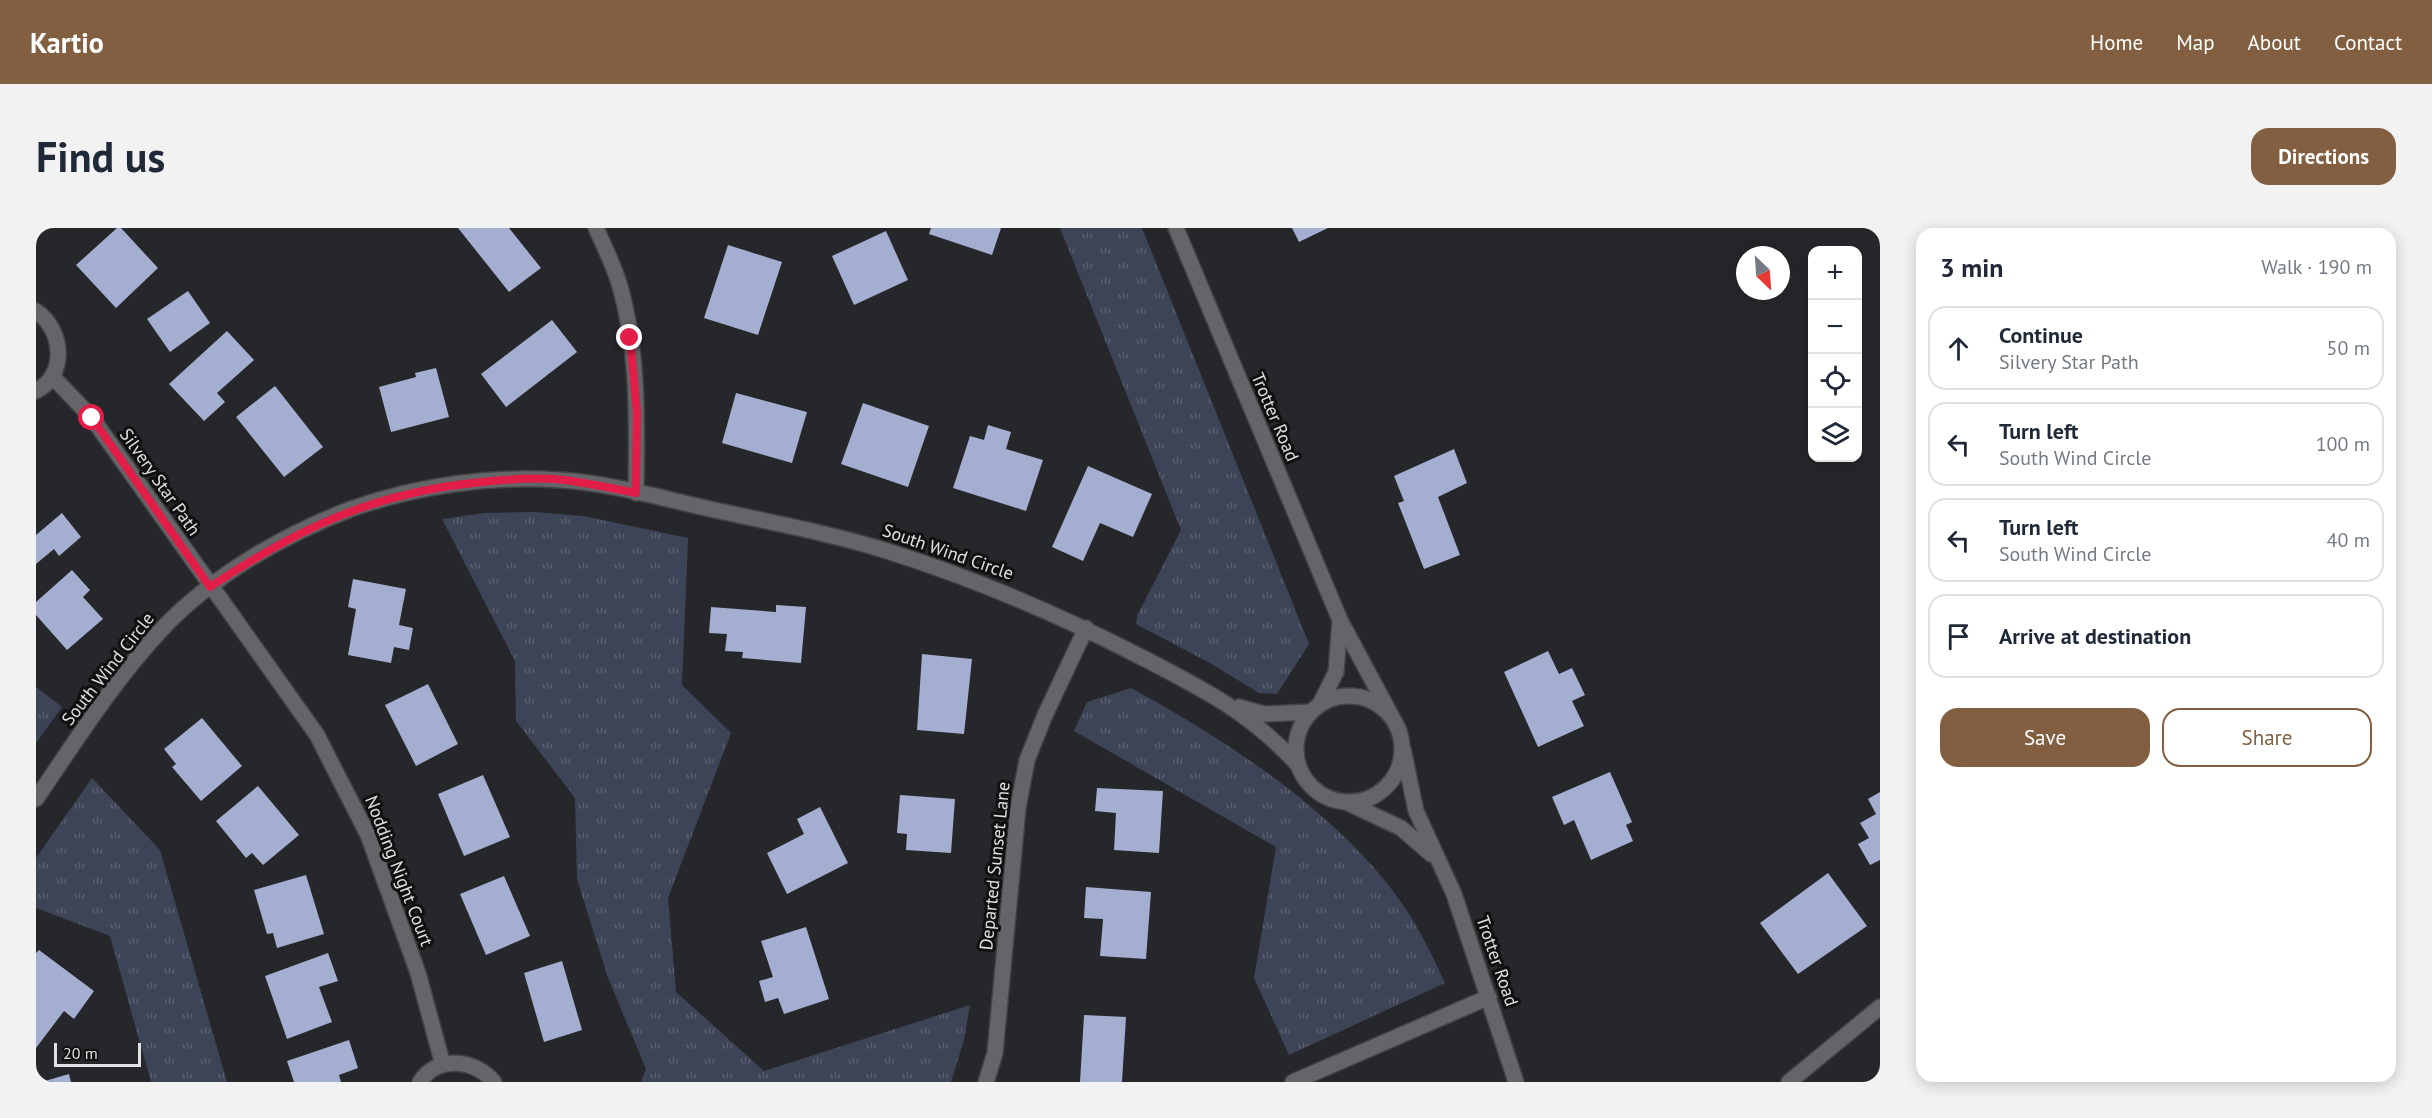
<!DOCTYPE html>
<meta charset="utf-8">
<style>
:root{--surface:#fff;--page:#f2f2f3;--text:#1f2937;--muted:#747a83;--line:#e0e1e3;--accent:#815f40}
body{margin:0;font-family:"PT Sans",sans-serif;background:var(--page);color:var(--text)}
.controls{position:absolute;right:18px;top:18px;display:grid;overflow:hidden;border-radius:12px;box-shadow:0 3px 15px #0003}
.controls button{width:54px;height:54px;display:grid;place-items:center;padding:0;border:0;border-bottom:2px solid var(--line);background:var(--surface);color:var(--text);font:30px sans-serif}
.compass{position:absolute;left:1700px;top:18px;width:54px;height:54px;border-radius:50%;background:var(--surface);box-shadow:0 3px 15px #0003;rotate:155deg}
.scale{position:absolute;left:18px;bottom:15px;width:87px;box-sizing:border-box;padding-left:6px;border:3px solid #e0e1e2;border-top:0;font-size:16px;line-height:21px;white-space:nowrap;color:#e0e1e2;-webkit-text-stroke:4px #101011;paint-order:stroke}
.stop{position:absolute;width:18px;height:18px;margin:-14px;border:4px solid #e11d48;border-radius:50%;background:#fff}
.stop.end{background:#e11d48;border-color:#fff;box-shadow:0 2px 6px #0008}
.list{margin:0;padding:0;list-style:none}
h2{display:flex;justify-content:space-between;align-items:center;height:78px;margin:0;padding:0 24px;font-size:26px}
h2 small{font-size:20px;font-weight:400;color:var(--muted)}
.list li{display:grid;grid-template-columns:39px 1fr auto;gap:18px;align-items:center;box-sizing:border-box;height:84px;margin:0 12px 12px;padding:0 12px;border:2px solid var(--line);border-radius:18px}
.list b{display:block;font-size:22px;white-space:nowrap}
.list p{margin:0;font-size:20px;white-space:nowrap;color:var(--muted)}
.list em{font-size:20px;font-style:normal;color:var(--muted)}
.actions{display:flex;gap:12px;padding:18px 24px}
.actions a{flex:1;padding:14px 0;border:2px solid var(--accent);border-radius:18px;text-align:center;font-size:21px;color:var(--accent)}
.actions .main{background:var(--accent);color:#fff}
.icon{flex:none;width:33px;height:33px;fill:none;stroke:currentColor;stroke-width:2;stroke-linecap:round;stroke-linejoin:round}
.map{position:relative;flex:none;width:1844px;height:854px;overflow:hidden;border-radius:18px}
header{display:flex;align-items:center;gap:36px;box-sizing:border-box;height:84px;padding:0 30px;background:var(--accent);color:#fff}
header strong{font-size:28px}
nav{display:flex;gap:33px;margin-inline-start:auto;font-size:21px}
.intro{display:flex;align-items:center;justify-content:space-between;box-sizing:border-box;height:144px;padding:0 36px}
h1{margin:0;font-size:42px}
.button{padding:15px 27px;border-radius:18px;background:var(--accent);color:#fff;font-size:21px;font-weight:700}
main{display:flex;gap:36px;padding:0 36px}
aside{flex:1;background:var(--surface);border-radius:18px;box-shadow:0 3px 15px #0003}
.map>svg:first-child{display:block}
.park{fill:url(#park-tufts)}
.building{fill:#a4aed1}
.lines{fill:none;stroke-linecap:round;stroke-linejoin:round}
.service-casing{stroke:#414244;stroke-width:18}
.minor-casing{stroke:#414244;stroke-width:18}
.tertiary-casing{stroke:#414244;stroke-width:18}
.service{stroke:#646568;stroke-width:15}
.minor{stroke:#646568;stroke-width:15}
.tertiary{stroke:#646568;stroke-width:15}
.route{stroke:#e11d48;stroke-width:8}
.labels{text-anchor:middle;stroke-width:6;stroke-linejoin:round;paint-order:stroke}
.street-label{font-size:18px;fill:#e0e1e2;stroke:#101011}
</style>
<header>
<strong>Kartio</strong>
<nav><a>Home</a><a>Map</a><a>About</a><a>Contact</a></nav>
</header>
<div class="intro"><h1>Find us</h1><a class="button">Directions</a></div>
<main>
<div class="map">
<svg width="1844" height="854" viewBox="0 0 1844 854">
<defs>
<pattern id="park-tufts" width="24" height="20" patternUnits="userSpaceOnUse" patternTransform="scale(1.5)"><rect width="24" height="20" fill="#3e4457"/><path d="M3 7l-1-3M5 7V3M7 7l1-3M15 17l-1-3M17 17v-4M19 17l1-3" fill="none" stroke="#5a5f6f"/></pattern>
</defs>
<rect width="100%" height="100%" fill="#26272a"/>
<path class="park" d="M1024,0H1106L1273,416L1241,466L1223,465L1174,435L1100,396L1101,388L1145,302Z
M498,284L547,288L652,310L646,457L695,505L632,670L640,764L728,843L934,777L928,812L915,854H605L610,841L571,747L541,651L539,570L480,493L479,433L406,291L449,285Z
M0,459L26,479L0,515Z
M1095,460C1190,512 1295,580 1360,667C1380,694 1395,724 1409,755L1253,827L1218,750L1240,619L1038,503L1051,474Z
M56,550L124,622L191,854H115L74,708L0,680V630Z"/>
<path class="building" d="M81,0H85L122,40L80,80L40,37Z
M422,0H473L505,40L473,64Z
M895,0H965L956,27L893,6Z
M1256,0H1292L1263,14Z
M850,3L872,52L818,77L796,28Z
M692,17L746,34L722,107L668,90Z
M152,63L174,95L134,124L111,91Z
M516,92L541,124L470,179L445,146Z
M191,103L218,132L181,165L189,174L168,193L133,156Z
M400,140L413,189L355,204L343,159L380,149L379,145Z
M239,158L287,219L248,249L200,189Z
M700,165L771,184L756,235L686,215Z
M827,175L893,198L872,259L805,236Z
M952,197L975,204L970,221L1007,232L990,283L917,260L934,208L948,212Z
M1418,221L1431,255L1402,269L1424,327L1388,341L1362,275L1368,273L1358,248Z
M1052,238L1116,266L1097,309L1064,295L1047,333L1016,319Z
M26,285L45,309L23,328L18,321L0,336V307Z
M36,342L54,362L47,369L67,391L31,422L0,387V374Z
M317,351L370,361L363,397L377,400L373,422L358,419L355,435L312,427L320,381L312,379Z
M740,377L770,379L765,435L706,430L707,424L689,423L691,406L673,405L675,379L740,384Z
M1512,423L1523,446L1536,440L1549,467L1536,473L1548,498L1502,519L1468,444Z
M886,426L936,431L928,506L881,502Z
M392,456L422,516L380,538L349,477Z
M166,490L206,538L165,573L136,539L140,536L128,521Z
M1574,544L1596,594L1590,597L1597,613L1555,632L1538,592L1528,597L1516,569Z
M447,547L474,609L428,628L402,566Z
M222,558L263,607L227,637L216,625L210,630L180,593Z
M1061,560L1127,563L1123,625L1078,622L1080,585L1059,583Z
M1844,564V632L1834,637L1822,616L1833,610L1824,595L1840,586L1832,571Z
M864,567L919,571L915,625L870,622L871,606L861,605Z
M784,579L812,635L751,666L731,625L768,606L761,591Z
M1792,645L1831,698L1762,746L1724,695Z
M270,647L288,706L241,720L237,705L231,706L218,662Z
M468,648L494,708L450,727L424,666Z
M1050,659L1115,664L1110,731L1064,728L1067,691L1048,690Z
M770,699L793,771L748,786L742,770L729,774L723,753L737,749L725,713Z
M3,722L58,763L38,791L28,783L0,820V725Z
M292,725L302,753L283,759L296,794L251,811L229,748Z
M526,733L546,802L508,814L488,745Z
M1048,787L1090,789L1086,854H1044Z
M313,812L322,840L303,847L305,854H258L251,833Z
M33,846L35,854H9V853Z"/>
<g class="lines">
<defs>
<path id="service" d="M1257,854L1453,769"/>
<path id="minor" d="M560,0C568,18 577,36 583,55C603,123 601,195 600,265
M0,83C27,101 32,147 0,163
M16,148L56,190L281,507L332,607L382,745L407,837
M1203,479L1228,486L1274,484
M0,571C39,514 78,452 126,401C176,348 247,307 315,281C380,258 455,247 524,252C574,255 625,270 674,281C733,294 794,305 851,323C940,351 1024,387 1107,430C1167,461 1215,485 1262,537
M384,854C401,827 439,831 458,854
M950,854L959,825L982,580L991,532L1009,487L1050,400
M1753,854L1844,779"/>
<path id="tertiary" d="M1140,0L1304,392L1356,489
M1260 521a53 53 0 1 1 106 0a53 53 0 1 1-106 0Z
M1284,476L1300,444L1304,392
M1367,521L1380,583L1418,666L1480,854
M1312,575L1365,600L1395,626"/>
</defs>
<use href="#service" class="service-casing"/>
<use href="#minor" class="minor-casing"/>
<use href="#tertiary" class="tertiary-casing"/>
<use href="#service" class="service"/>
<use href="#minor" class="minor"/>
<use href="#tertiary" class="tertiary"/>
</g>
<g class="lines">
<path class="route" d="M56,190L174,359C262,300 339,264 446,254C473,251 501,249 528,252C552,255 576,260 600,265L601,184L594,110"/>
</g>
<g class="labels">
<g class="street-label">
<text transform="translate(1239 189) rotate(67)" y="6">Trotter Road</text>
<text transform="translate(124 254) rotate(55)" y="6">Silvery Star Path</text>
<text transform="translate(912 324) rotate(19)" y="6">South Wind Circle</text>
<text transform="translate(72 441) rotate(-52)" y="6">South Wind Circle</text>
<text transform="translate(959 638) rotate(-84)" y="6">Departed Sunset Lane</text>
<text transform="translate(363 643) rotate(69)" y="6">Nodding Night Court</text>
<text transform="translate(1461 733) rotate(71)" y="6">Trotter Road</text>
</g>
</g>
</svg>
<div class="controls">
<button>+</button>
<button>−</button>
<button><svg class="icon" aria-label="locate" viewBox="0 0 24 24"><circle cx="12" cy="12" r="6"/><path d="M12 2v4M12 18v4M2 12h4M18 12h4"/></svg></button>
<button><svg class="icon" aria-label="layers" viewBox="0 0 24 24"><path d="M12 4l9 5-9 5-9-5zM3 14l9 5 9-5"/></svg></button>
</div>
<svg class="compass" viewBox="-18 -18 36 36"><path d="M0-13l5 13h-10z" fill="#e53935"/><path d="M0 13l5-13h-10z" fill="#747a83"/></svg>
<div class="scale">20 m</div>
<div class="stop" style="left:56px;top:190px"></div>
<div class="stop end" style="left:594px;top:110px"></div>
</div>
<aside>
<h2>3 min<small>Walk · 190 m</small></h2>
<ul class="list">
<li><svg class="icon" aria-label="ahead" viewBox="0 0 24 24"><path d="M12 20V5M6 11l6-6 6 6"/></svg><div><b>Continue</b><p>Silvery Star Path</p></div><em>50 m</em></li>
<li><svg class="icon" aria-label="left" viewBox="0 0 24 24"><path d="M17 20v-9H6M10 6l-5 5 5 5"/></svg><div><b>Turn left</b><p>South Wind Circle</p></div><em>100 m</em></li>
<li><svg class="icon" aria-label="left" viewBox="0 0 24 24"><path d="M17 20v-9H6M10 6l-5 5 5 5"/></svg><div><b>Turn left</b><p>South Wind Circle</p></div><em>40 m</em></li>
<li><svg class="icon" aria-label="arrive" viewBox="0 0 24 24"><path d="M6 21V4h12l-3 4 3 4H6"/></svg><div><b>Arrive at destination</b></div></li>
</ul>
<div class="actions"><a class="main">Save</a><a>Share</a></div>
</aside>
</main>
